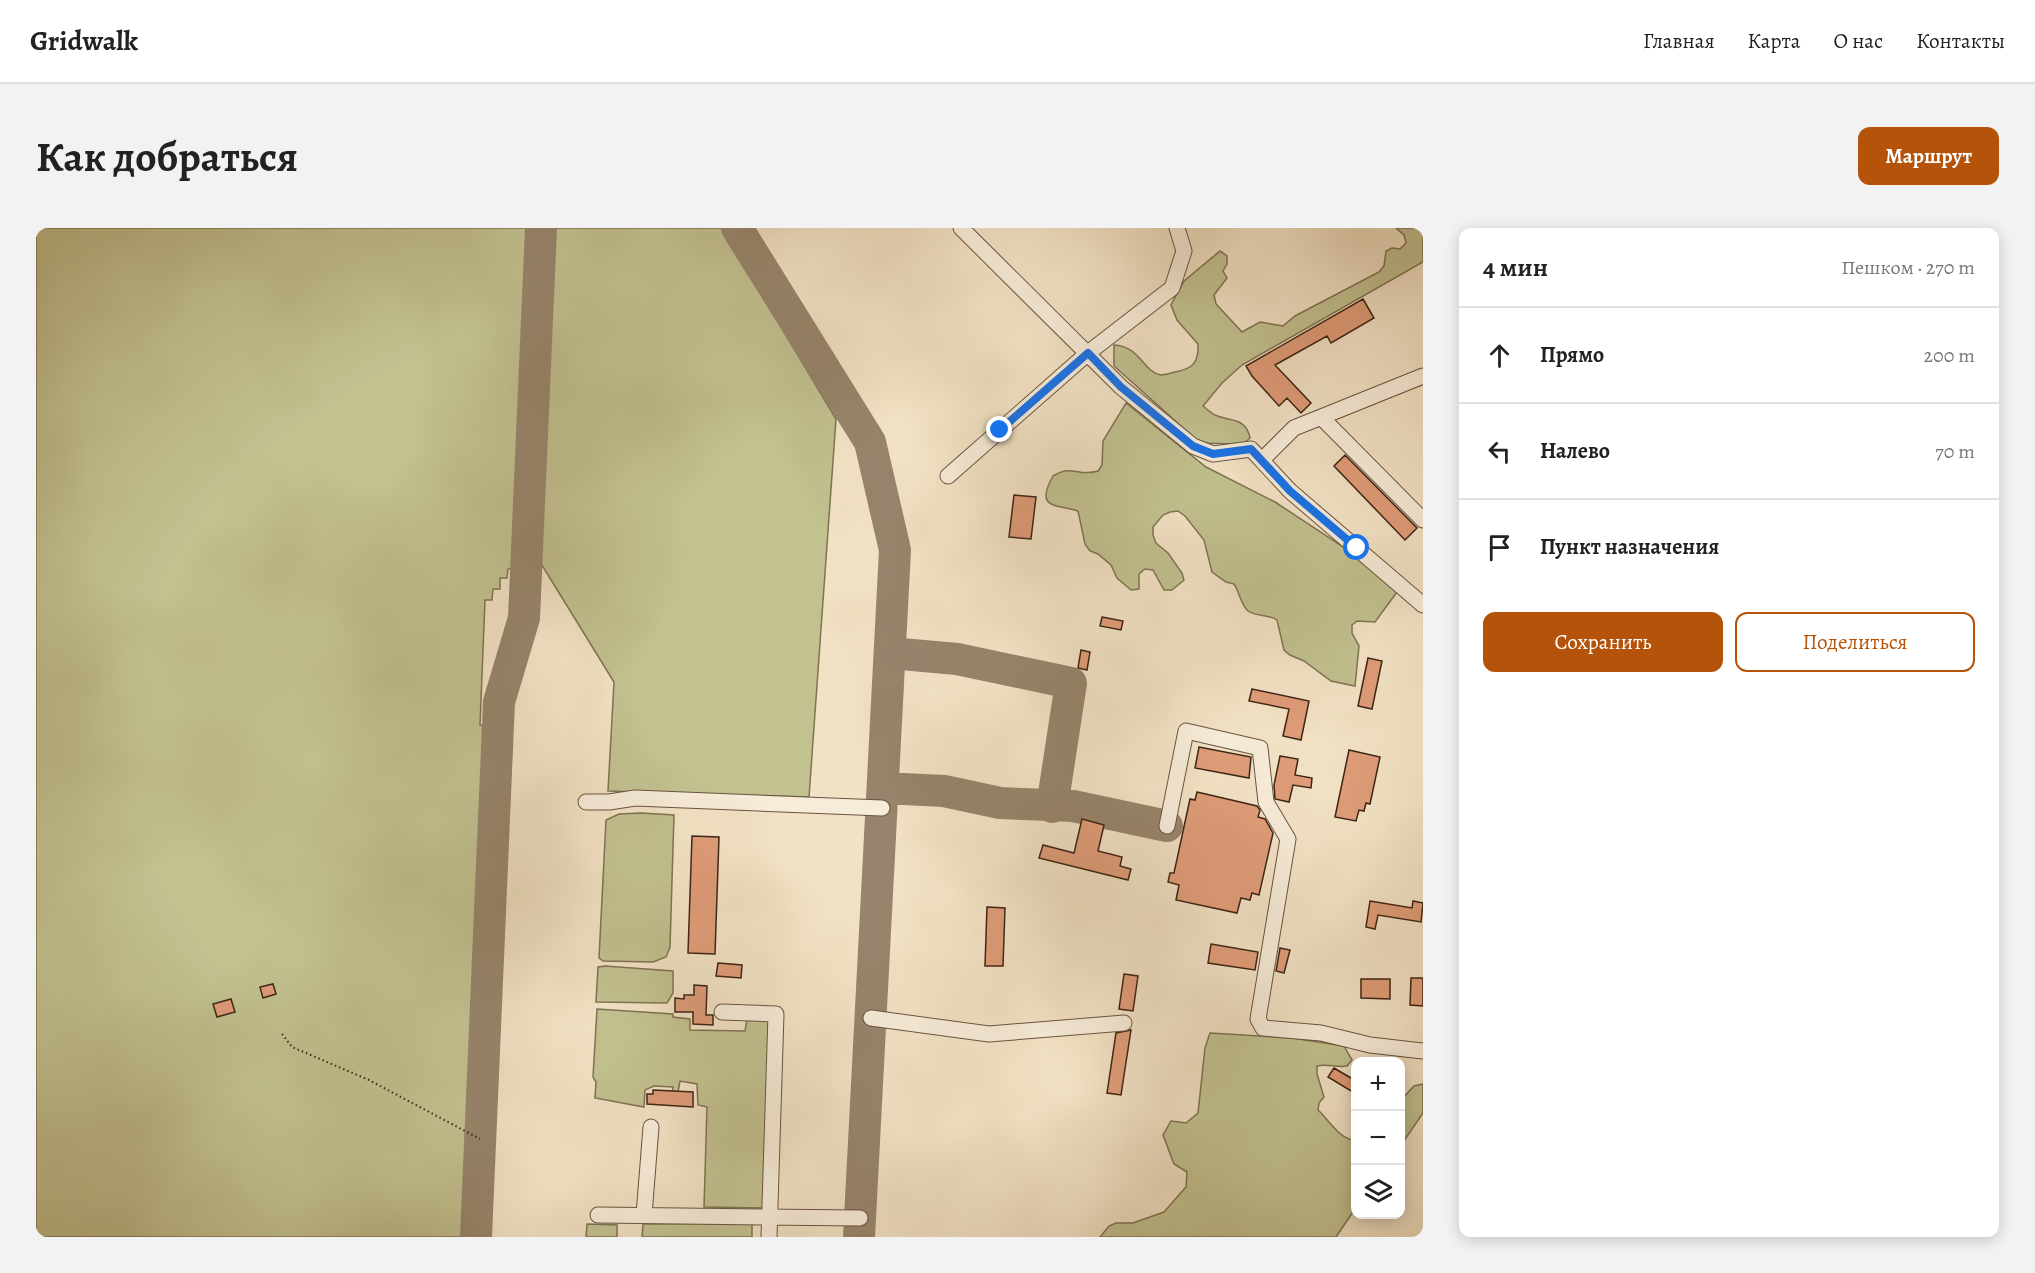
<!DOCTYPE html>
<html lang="ru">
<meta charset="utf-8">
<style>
:root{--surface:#fff;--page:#f2f2f2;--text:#222;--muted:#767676;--line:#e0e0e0;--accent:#b45309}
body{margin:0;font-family:Alegreya,serif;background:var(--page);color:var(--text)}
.controls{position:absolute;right:18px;bottom:18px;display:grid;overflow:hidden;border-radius:12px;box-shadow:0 3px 15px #0003}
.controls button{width:54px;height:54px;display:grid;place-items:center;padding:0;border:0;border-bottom:2px solid var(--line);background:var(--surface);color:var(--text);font:30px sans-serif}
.stop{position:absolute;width:18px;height:18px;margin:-14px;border:4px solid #1a73e8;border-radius:50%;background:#fff}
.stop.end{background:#1a73e8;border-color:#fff;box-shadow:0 2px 6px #0008}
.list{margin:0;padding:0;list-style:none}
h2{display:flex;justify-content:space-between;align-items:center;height:78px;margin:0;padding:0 24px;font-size:26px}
h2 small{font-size:20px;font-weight:400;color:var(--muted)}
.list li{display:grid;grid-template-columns:39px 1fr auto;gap:18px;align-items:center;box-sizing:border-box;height:96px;padding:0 24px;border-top:2px solid var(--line)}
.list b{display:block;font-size:22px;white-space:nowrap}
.list em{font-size:20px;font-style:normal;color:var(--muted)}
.actions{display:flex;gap:12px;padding:18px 24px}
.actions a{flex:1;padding:14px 0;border:2px solid var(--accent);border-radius:12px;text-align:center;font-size:21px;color:var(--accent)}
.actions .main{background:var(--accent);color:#fff}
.icon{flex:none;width:33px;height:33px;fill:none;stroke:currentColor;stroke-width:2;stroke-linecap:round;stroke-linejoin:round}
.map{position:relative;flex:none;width:1387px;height:1009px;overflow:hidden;border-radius:12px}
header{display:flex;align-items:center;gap:36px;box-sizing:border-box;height:84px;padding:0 30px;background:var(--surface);border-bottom:2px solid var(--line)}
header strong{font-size:28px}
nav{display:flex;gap:33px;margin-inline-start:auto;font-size:21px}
.intro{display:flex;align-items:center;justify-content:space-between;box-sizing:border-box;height:144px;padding:0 36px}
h1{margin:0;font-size:42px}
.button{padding:15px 27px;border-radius:12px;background:var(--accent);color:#fff;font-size:21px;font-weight:700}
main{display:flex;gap:36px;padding:0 36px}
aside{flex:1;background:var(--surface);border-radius:12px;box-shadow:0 3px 15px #0003}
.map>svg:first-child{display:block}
.green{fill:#c2c190;stroke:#7f7352;stroke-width:1.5}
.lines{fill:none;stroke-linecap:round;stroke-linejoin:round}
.taxiway{stroke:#97846c;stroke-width:32}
.building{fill:#df9c78;stroke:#3c2514;stroke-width:1.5}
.minor-casing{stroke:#6a5440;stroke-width:17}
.path{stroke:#3c2514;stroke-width:2;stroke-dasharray:1.5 3;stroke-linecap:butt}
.minor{stroke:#f7ecd9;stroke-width:15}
.route{stroke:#1a73e8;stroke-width:8}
</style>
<header>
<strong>Gridwalk</strong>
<nav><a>Главная</a><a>Карта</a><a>О нас</a><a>Контакты</a></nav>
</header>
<div class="intro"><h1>Как добраться</h1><a class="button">Маршрут</a></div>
<main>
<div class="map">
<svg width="1387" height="1009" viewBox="0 0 1387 1009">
<rect width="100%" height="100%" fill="#f2e2c5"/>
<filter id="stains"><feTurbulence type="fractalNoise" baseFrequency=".00333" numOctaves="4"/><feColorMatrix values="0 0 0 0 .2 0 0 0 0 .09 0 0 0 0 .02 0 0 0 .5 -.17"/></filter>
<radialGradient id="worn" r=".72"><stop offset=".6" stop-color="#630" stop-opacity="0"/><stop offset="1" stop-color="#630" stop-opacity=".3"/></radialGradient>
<path class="green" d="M0,0H493L478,341H472L471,350H464V361H457L456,372H449L444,497L454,498L431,1009H0Z
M519,0H686L800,191L773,569L572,563L578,454L504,334Z
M1360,0H1387V34L1206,137L1186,155L1167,178C1171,181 1175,185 1179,187C1195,194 1210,189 1214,210L1208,215L1200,216L1164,215L1078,138V117C1104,118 1107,144 1125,147C1129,147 1135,145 1139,144C1157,141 1163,134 1162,116L1141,92L1135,77L1148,53L1184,23L1191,28V36L1187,43L1191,50L1178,67L1180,76L1206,104L1224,94L1247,98L1259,88L1343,44L1348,38L1350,23L1356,20L1364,21L1370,15L1368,7Z
M1090,175L1170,239L1239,274L1312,322L1361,364L1339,394L1321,393L1316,397V405L1323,418L1319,458L1295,453L1268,433L1254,427L1248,422L1241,392C1232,386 1221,389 1212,383C1205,377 1203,363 1198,356L1190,354L1176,344L1168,312L1149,288L1142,283L1134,284L1127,287L1117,299V307L1120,315L1132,325L1146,345L1148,352L1136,362H1128L1117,342L1109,341L1103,346V361L1095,362L1081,350L1075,337L1062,326L1054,323L1049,316L1042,283C1021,276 998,282 1017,248C1037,236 1042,249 1062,243L1066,237L1067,213Z
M605,585L638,587L634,719L630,729L617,734L567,733L563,730L570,592L583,586Z
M569,738L637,743V765L631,775L560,774L562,739Z
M561,781L637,786V789L654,791V802L709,803L711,791L735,793L731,980L668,979L671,879L662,877L661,856L644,853L640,876L635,875L637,859L618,858L609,862L608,879L559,870L560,854L557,849Z
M1174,805L1256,810L1308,818L1316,832L1311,838C1301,840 1291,835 1281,838V846L1288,869L1283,875L1282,882C1293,892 1304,912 1319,912V981L1300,1009H1064L1073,998L1080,995H1097L1128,984L1150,959L1151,944L1138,936L1127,907L1135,893L1150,895L1162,885L1169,820Z
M1387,856V885L1365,917V872L1378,858Z
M716,995V1009H606L607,996Z
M551,996L581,997V1009H550Z"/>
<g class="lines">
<path class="taxiway" d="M701,0L834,214L859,322L823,1009
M854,425L921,431L1035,455L1016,579
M847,560L908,563L964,575L1037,578L1131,598
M440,1009L463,474L488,390L505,0"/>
</g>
<path class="building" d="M1327,71L1338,90L1295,115L1291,108L1239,137L1275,175L1265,185L1251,170L1243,178L1216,148L1210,138Z
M1309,227L1381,300L1369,312L1298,238Z
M978,267L1000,269L995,311L973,309Z
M1066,389L1087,393L1085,402L1064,398Z
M1045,422L1054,424L1051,442L1042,440Z
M1332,430L1346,433L1336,481L1322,478Z
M1216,461L1273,473L1265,512L1247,508L1253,481L1213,473Z
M1163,519L1215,529L1213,550L1159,540Z
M1313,522L1344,529L1334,576L1330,575L1328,583L1323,582L1320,593L1299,589Z
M1244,528L1262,531L1259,547L1276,550L1275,560L1257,557L1253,574L1239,571L1238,557Z
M1161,564L1221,578L1224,582L1222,589L1229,591L1237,605L1223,667L1216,665L1214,672L1205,670L1201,685L1140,672L1143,657L1132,654L1134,645H1138L1154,571L1159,572Z
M1046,591L1068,597L1062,623L1086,629L1084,638L1095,641L1092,652L1003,630L1007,617L1038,625Z
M656,608L683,609L679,726L652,725Z
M1334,673L1376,680L1377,673L1387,675L1385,694L1342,687L1339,701L1330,699Z
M951,679L969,680L967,738H949Z
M1175,716L1222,724L1219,742L1172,735Z
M1244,720L1254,722L1248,745L1240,743Z
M682,735L706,737L705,750L680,748Z
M1088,746L1102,748L1097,783L1083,781Z
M1375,750H1387V778L1374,777Z
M1325,751H1354V771L1325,770Z
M237,756L240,766L227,770L224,759Z
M658,757L671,758L670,787H677V797L657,796V784H639V770L648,771V767H658Z
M195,771L199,784L181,789L177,776Z
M1095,802L1085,867L1071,865L1080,805Z
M1298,840L1320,853V866L1292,849Z
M617,862L657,864V879L611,876V866H617Z"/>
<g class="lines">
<defs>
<path id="minor" d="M925,0L1085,159L1157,218L1177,226L1215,221L1254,263L1387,377
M1285,189L1387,292
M1226,232L1258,200L1387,148
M912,248L1052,125L1136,60L1148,23L1141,0
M550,574H573L599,570L846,580
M1131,598L1150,503L1224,520L1230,574L1252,611L1222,791L1227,800L1285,805L1334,817L1387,823
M686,784L740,786L733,1009
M835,790L953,806L1088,795
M562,987L824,990
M608,987L615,899"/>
</defs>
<use href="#minor" class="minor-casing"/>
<path class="path" d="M246,806L256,819L333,852L444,911"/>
<use href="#minor" class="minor"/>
</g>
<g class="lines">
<path class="route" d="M964,202L1052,125L1085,159L1157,218L1177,226L1215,221L1254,263L1321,320"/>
</g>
<rect width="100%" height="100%" filter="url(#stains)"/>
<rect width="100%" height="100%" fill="url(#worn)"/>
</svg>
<div class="controls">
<button>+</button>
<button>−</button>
<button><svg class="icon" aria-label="layers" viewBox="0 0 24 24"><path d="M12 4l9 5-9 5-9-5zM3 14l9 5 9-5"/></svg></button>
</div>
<div class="stop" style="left:1321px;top:320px"></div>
<div class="stop end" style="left:964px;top:202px"></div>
</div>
<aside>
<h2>4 мин<small>Пешком · 270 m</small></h2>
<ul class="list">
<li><svg class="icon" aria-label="ahead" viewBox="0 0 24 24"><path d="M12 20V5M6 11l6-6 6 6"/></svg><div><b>Прямо</b></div><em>200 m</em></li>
<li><svg class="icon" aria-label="left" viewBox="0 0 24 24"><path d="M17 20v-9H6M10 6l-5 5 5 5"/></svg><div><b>Налево</b></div><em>70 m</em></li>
<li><svg class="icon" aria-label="arrive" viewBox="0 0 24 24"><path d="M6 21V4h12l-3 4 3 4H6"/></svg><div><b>Пункт назначения</b></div></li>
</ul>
<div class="actions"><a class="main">Сохранить</a><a>Поделиться</a></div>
</aside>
</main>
